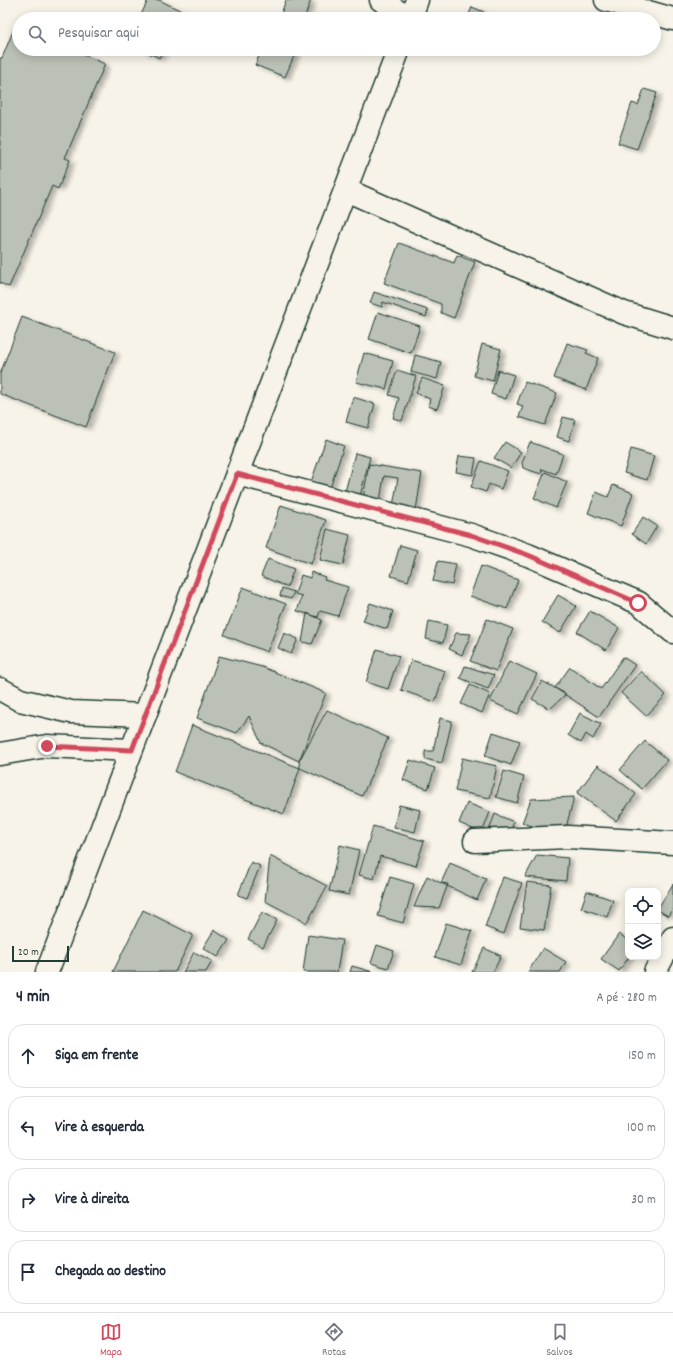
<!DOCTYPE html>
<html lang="pt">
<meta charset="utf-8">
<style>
:root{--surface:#fff;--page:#f2f2f3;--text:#1f2937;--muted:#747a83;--line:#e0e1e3;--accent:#d1495b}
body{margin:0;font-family:Dekko,sans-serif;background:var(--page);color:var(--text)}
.controls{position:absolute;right:12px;bottom:12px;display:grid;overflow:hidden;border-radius:8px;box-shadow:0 2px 10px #0003}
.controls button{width:36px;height:36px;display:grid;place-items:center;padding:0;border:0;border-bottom:1px solid var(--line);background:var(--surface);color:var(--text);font:20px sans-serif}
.scale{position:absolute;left:12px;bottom:10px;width:57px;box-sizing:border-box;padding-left:4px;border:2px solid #1f3d34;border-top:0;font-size:11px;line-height:14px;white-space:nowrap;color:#1f3d34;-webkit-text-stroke:3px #f7f3e8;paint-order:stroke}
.stop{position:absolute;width:12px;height:12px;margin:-9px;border:3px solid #d1495b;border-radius:50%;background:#fff}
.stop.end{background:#d1495b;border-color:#fff;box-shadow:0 1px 4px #0008}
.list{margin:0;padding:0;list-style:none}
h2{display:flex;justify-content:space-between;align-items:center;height:52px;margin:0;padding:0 16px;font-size:17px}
h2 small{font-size:13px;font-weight:400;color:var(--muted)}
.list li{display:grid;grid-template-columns:26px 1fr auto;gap:12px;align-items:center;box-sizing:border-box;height:64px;margin:0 8px 8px;padding:0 8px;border:1px solid var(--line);border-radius:16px}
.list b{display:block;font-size:15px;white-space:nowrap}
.list em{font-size:13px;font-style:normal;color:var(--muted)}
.icon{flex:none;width:22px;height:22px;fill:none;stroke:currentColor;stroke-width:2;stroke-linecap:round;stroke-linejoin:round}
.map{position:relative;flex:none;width:673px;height:972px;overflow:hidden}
.search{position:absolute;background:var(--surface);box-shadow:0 2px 10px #0003;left:12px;right:12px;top:12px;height:44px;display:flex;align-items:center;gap:10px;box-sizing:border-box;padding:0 14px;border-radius:22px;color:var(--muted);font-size:15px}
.sheet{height:340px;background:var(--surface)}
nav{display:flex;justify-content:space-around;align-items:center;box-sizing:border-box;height:56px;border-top:1px solid var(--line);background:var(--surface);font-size:11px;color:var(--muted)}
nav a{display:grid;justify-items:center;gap:2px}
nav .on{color:var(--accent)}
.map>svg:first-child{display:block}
.building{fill:#bbc1b6;stroke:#1f3d34;filter:url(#shadow)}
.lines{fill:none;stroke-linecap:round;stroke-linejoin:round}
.minor-casing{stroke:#1f3d34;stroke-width:25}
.major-casing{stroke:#1f3d34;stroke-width:25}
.minor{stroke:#f7f3e8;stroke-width:22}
.major{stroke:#f7f3e8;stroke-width:22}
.route{stroke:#d1495b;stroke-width:5}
</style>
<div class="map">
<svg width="673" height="972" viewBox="0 0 673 972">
<defs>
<filter id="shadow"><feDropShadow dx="4.5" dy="2.5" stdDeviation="2" flood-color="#0004"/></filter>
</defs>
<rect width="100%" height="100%" fill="#f7f3e8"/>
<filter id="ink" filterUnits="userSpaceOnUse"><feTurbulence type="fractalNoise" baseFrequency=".025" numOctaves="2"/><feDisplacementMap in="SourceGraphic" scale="8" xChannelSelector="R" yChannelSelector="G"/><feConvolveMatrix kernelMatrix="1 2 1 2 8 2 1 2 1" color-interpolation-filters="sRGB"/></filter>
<g filter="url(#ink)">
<path class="building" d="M148,0H159L194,17L193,19H139Z
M286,0H311L304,19H279Z
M472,7L484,12L481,19H467Z
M15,26L19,27V49H70L105,64L65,158L70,160L58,189L52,186L9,287L0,283V58H2Z
M141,49H164L159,58Z
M262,49H297L285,77L255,65Z
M644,89L657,93L637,149L618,143L632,103L638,105Z
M399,243L454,263L457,255L475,262L454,318L441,313V304L384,283Z
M374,292L428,310L426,317L383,302L382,307L370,303Z
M378,312L420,326L411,353L369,339Z
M22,317L115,352L86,427L0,394V374Z
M567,343L588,350L586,353L598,358L586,390L554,378Z
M482,344L501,349L493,381L474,376Z
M364,353L393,361L386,389L356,382Z
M415,355L441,362L437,379L411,372Z
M397,370L416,376L402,421L393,418L399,398L389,395Z
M498,370L514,375L506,399L491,394Z
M422,378L445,386L437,409L428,406L430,399L416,393Z
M525,382L557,393L545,425L519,417L523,406L517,404Z
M353,397L375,404L368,428L346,422Z
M563,417L575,420L569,441L557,437Z
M326,439L344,446L330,488L311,482Z
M505,442L521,452L511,468L494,458Z
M530,442L563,454L556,474L542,469L541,474L523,468L522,463Z
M631,449L654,456L647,480L624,473Z
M355,453L370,457L360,496L345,492Z
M459,456L476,458L473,475L456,472Z
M481,461L508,471L501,489L489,484L486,492L471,487Z
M369,464L422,473L416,510L393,506L398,478L384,476L380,501L363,498Z
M545,472L567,482L556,508L534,498Z
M613,485L633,493L621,526L588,513L596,492L608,497Z
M281,505L326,520L311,564L266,548Z
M643,517L657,526L646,544L632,534Z
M327,529L350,535L343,565L320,560Z
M400,545L417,550L408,581L391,576Z
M268,559L294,569L287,587L261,576Z
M438,561L456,564L452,585L433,581Z
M481,566L518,580L507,609L470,596Z
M311,572L325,577L324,580L348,587L338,616L320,611L318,617L297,611L302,596L295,594L301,575L310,578Z
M243,587L286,604L267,652L224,635Z
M282,588L294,592L291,599L280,596Z
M558,595L576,606L560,633L542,622Z
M370,603L393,611L387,629L363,621Z
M590,611L619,628L606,650L577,632Z
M307,613L322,620L312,644L302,642Z
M487,619L513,629L496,671L470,661Z
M429,621L447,625L443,643L426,639Z
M284,633L298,639L291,654L278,648Z
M456,633L471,634L462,655L449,649Z
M377,649L399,656L388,689L366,682Z
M219,656L262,667L326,693L299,761L261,743L249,716L237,733L197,718Z
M623,657L635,665L599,717L555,688L570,667L601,689Z
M411,660L445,671L435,702L401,690Z
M509,661L537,674L518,714L490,701Z
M465,666L494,675L488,689L460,678Z
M641,671L666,695L646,716L621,693Z
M542,681L566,694L550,709L532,699Z
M470,685L490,694L482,713L461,704Z
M327,710L388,738L362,796L300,768L299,761Z
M580,713L601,724L593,739L586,734L581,743L568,735Z
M440,718L452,721L442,763L425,759V751H433Z
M192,725L300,768L284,814L175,772Z
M493,732L520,741L511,765L485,756Z
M645,741L667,760L642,789L620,770Z
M462,758L497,766L490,798L455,791Z
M410,760L435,768L428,789L403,780Z
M598,765L636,794L616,821L577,793Z
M504,771L524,777L517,803L496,797Z
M574,797L564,835L522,823L531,799Z
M467,803L490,812L482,833L459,823Z
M399,805L420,810L415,832L394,827Z
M495,814L514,822L506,841L488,833Z
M373,826L424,841L416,866L380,856L374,879L359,875Z
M340,845L359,850L349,895L329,891Z
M537,855L568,858L566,881L525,877Z
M270,856L327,886L307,923L265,901Z
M251,862L260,866L247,898L238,895Z
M450,863L486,879L477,900L441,883Z
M427,876L441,883L448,884L439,908L414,907Z
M390,877L414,884L403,923L378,916Z
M503,877L522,883L504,934L485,927Z
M527,882L551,885L544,930L520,927Z
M673,884V908L668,916L658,910V908Z
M587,891L613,900L607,917L581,908Z
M143,910L193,935L175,972H113Z
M262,912L277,920L263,947L248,939Z
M446,923L472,931L461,965L435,957Z
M214,930L229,940L218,957L203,948Z
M619,934L628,940L629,957L619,971L601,959Z
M308,935L342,940L337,972H303Z
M377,945L394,951L388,968L371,963Z
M484,948L501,956L493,972H472Z
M543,948L566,962L560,972H528Z
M194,952L212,961L206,972H183Z
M352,966L373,972H350Z"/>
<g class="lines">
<defs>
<path id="minor" d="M381,0L409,19
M606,0L673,19
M346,190L624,313L673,328
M237,474L471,535L528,555L639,603L673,632
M0,689L20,700L71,712L145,715
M0,754L47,746L131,750
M475,841L568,837L673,843
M655,972L673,938"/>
<path id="major" d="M410,19L417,0
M47,972L399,49"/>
</defs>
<use href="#minor" class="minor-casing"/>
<use href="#major" class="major-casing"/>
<use href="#minor" class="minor"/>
<use href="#major" class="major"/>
</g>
</g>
<g class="lines" filter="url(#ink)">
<path class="route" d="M47,746L132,750L237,474L471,535L528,555L638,603"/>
</g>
</svg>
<div class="controls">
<button><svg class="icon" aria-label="locate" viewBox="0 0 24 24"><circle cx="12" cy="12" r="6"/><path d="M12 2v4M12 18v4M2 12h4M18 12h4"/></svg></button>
<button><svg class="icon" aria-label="layers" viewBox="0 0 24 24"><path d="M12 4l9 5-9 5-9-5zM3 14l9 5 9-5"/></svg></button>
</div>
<div class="scale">20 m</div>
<div class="stop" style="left:638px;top:603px"></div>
<div class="stop end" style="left:47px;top:746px"></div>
<div class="search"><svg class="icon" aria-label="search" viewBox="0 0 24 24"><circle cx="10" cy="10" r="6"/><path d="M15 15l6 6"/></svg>Pesquisar aqui</div>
</div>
<section class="sheet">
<h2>4 min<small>A pé · 280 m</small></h2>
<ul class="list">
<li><svg class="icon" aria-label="ahead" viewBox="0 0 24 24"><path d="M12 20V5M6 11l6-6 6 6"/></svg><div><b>Siga em frente</b></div><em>150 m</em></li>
<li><svg class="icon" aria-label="left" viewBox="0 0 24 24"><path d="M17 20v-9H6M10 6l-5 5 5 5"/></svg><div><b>Vire à esquerda</b></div><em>100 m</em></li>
<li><svg class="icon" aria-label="right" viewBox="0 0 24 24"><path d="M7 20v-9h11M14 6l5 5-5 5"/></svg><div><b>Vire à direita</b></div><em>30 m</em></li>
<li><svg class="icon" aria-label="arrive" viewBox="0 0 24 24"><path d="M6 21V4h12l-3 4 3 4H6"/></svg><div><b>Chegada ao destino</b></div></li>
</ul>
</section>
<nav>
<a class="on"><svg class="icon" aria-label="map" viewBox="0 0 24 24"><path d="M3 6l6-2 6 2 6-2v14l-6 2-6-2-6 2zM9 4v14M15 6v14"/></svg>Mapa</a>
<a><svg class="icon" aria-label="directions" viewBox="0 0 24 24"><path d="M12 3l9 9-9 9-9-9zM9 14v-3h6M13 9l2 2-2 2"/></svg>Rotas</a>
<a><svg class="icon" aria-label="saved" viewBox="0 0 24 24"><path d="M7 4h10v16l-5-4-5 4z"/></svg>Salvos</a>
</nav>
